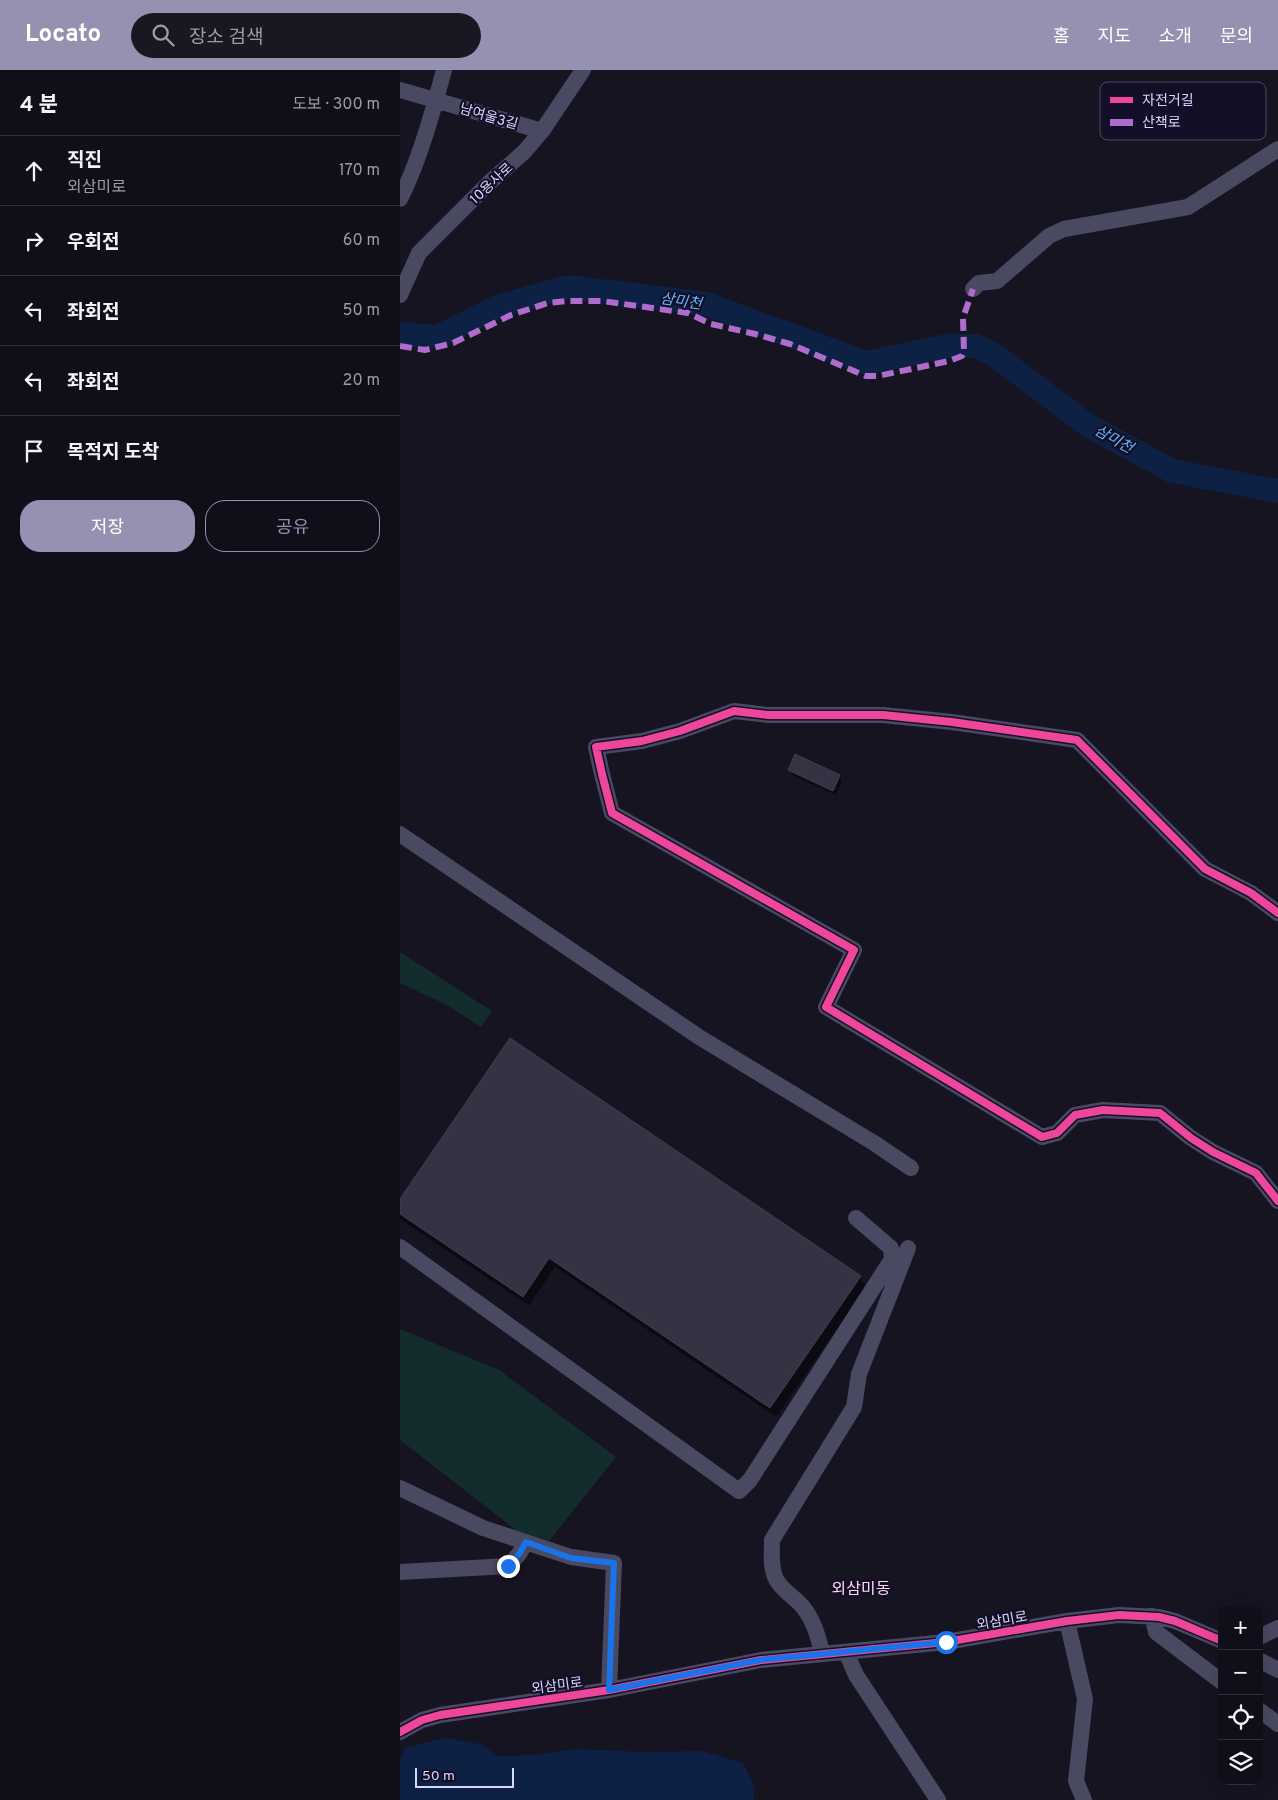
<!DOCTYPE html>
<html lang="ko">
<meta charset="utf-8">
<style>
:root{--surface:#100f19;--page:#191822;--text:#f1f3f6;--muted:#9c9ca2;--line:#302f38;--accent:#9591b1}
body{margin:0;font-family:Overpass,"Noto Sans KR",sans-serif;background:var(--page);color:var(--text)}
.controls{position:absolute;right:15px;bottom:15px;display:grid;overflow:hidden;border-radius:10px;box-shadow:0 5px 20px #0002}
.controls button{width:45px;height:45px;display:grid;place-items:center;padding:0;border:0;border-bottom:1px solid var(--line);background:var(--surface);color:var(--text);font:25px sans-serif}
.scale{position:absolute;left:15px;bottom:12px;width:99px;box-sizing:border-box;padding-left:5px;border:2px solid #d9d4ff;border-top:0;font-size:14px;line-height:18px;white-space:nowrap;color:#d9d4ff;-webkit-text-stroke:4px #130f26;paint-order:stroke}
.stop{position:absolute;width:15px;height:15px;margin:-11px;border:4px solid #1a73e8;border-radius:50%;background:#fff}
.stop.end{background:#1a73e8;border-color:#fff;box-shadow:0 1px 5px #0008}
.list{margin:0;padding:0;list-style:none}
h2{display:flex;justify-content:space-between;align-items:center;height:65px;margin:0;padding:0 20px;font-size:21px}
h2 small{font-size:16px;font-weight:400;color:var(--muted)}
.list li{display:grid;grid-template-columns:32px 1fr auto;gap:15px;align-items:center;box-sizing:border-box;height:70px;padding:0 20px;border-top:1px solid var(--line)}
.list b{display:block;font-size:19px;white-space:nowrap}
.list p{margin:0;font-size:16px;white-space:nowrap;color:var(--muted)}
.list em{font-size:16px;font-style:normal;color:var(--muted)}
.actions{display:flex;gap:10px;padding:15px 20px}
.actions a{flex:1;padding:11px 0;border:1px solid var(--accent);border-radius:20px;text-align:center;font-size:18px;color:var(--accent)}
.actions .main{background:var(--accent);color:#fff}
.icon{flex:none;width:28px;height:28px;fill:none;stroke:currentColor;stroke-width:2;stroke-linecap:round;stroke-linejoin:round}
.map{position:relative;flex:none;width:878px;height:1730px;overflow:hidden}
header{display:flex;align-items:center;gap:30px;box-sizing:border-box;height:70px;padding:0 25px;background:var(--accent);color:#fff}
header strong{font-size:24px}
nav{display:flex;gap:28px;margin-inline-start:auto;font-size:18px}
.search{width:350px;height:45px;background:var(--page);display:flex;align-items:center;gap:12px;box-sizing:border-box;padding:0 18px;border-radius:28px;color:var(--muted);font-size:19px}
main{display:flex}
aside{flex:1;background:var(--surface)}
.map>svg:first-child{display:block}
.green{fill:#132c2d}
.water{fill:#0d2144}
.shadow{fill:#0007}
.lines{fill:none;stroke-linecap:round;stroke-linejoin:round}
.river{stroke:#0d2144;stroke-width:24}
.building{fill:#343243;stroke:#433f54}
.minor{stroke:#4a4962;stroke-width:16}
.quiet{stroke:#b06ccc;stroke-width:6;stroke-dasharray:12 6;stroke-linecap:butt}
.cycleway-casing{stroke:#130f26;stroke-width:11}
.cycleway{stroke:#ed469a;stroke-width:8}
.route{stroke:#1a73e8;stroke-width:6}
.labels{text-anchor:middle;stroke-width:4.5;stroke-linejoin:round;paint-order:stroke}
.street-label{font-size:14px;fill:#d9d4ff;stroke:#130f26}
.water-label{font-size:15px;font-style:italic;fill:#62b6ff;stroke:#130f26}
.quarter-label{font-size:16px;fill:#ffd6f0;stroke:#130f26}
.key{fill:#130f26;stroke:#4e4a67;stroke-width:1}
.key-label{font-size:14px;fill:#d9d4ff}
</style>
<header>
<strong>Locato</strong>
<div class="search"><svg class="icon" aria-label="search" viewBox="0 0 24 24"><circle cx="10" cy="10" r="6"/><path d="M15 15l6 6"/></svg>장소 검색</div>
<nav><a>홈</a><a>지도</a><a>소개</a><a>문의</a></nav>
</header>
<main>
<aside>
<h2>4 분<small>도보 · 300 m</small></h2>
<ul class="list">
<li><svg class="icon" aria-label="ahead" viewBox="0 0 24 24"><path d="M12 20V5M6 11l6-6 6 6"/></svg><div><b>직진</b><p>외삼미로</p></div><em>170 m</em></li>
<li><svg class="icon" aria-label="right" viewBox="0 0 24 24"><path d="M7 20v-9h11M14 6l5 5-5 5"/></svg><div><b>우회전</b></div><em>60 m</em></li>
<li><svg class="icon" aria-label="left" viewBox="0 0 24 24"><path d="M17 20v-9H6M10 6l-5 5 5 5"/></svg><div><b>좌회전</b></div><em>50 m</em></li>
<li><svg class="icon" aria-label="left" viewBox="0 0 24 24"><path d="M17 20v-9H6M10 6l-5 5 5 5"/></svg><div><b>좌회전</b></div><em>20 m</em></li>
<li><svg class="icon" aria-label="arrive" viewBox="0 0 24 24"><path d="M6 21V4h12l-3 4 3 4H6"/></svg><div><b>목적지 도착</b></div></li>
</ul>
<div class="actions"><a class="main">저장</a><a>공유</a></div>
</aside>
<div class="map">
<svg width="878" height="1730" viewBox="0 0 878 1730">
<rect width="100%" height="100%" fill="#161421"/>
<path class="green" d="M0,882L92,941L81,957L47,935L0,913Z
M0,1259L99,1300L216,1387L149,1471L117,1461L0,1370Z"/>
<path class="water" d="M45,1668L80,1674L99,1686L133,1685L179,1679L242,1682L302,1681L343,1693L355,1718L353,1730H0V1690L5,1678Z"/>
<path class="shadow" d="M390,700L439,706L442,711L436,725L392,705Z
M0,1131L460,1207L466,1217L376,1347L155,1197L129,1236L0,1149Z"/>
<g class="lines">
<path class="river" d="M0,264L37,267L97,237L167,217L306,234L466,293L552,275L561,276
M567,276H576L593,284L689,356L772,401L878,421"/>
</g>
<path class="building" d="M395,684L440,705L433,721L388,700Z
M110,968L461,1206L370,1338L149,1188L123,1227L0,1144V1129Z"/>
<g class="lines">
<path class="minor" d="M0,20L142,61
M0,129C19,92 33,41 44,0
M573,219L579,213L597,211L649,166L664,159L788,137L878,79
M0,225L19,183L91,111L124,82L142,61L183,0
M0,764L299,967L474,1073L511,1098
M878,843L851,823L805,799L677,670L552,652L483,645H368L334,641L280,661L242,671L196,677L202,704L212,743L454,880L426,937L642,1067L657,1063L675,1045L703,1040L760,1043L791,1068L813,1082L856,1103L878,1131
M0,1177L339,1421L350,1410L492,1189L491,1178L456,1148
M0,1418L83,1458L171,1487L214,1493L209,1620
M0,1502L108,1496L119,1484L126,1472
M752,1546L756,1562L822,1612
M667,1551L685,1629L676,1711L684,1730
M859,1567L878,1558
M446,1582L456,1605L538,1730
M422,1584C419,1568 414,1551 403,1537C395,1527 382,1521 376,1509C370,1497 372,1482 372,1470L454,1337L459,1304L508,1178
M859,1590L878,1600
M859,1640L878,1654
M0,1662L22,1650L40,1645L209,1620L361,1590L546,1572L667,1551L719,1545L759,1547L775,1551L822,1571"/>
<path class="quiet" d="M0,276L25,280L53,273L111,245L148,233L166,231H202L288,243L311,254L355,264L390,274L466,306H478L549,291L562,286L564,281L563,248L573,219"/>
<defs>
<path id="cycleway" d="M878,843L851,823L805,799L677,670L552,652L483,645H368L334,641L280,661L242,671L196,677L202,704L212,743L454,880L426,937L642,1067L657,1063L675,1045L703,1040L760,1043L791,1068L813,1082L856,1103L878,1131
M0,1662L22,1650L40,1645L209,1620L361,1590L546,1572L667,1551L719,1545L759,1547L775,1551L822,1571"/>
</defs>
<use href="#cycleway" class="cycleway-casing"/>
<use href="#cycleway" class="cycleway"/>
</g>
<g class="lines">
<path class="route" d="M108,1496L119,1484L126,1472L171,1488L214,1493L209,1620L360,1590L546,1572"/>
</g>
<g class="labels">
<g class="street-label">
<text transform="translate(89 46) rotate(16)" y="5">남여울3길</text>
<text transform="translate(91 113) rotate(-43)" y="5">10용사로</text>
<text transform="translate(602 1550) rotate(-10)" y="5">외삼미로</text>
<text transform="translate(157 1615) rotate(-8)" y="5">외삼미로</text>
</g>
<g class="water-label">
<text transform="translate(281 231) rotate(8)" y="5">삼미천</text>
<text transform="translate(714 369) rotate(29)" y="5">삼미천</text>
</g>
<g class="quarter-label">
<text x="461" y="1524">외삼미동</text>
</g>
</g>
<rect x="700" y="12" width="166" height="58" rx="8" class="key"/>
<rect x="710" y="27" width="23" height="6" fill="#ed469a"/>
<rect x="710" y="49" width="23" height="7" fill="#b06ccc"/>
<g class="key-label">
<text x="742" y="35">자전거길</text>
<text x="742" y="57">산책로</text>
</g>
</svg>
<div class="controls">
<button>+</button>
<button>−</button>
<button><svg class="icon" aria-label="locate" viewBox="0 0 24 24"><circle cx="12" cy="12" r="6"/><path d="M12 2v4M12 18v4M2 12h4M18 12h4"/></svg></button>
<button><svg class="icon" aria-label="layers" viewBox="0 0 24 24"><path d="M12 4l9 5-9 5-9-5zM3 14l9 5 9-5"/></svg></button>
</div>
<div class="scale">50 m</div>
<div class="stop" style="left:546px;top:1572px"></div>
<div class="stop end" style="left:108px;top:1496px"></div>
</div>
</main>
